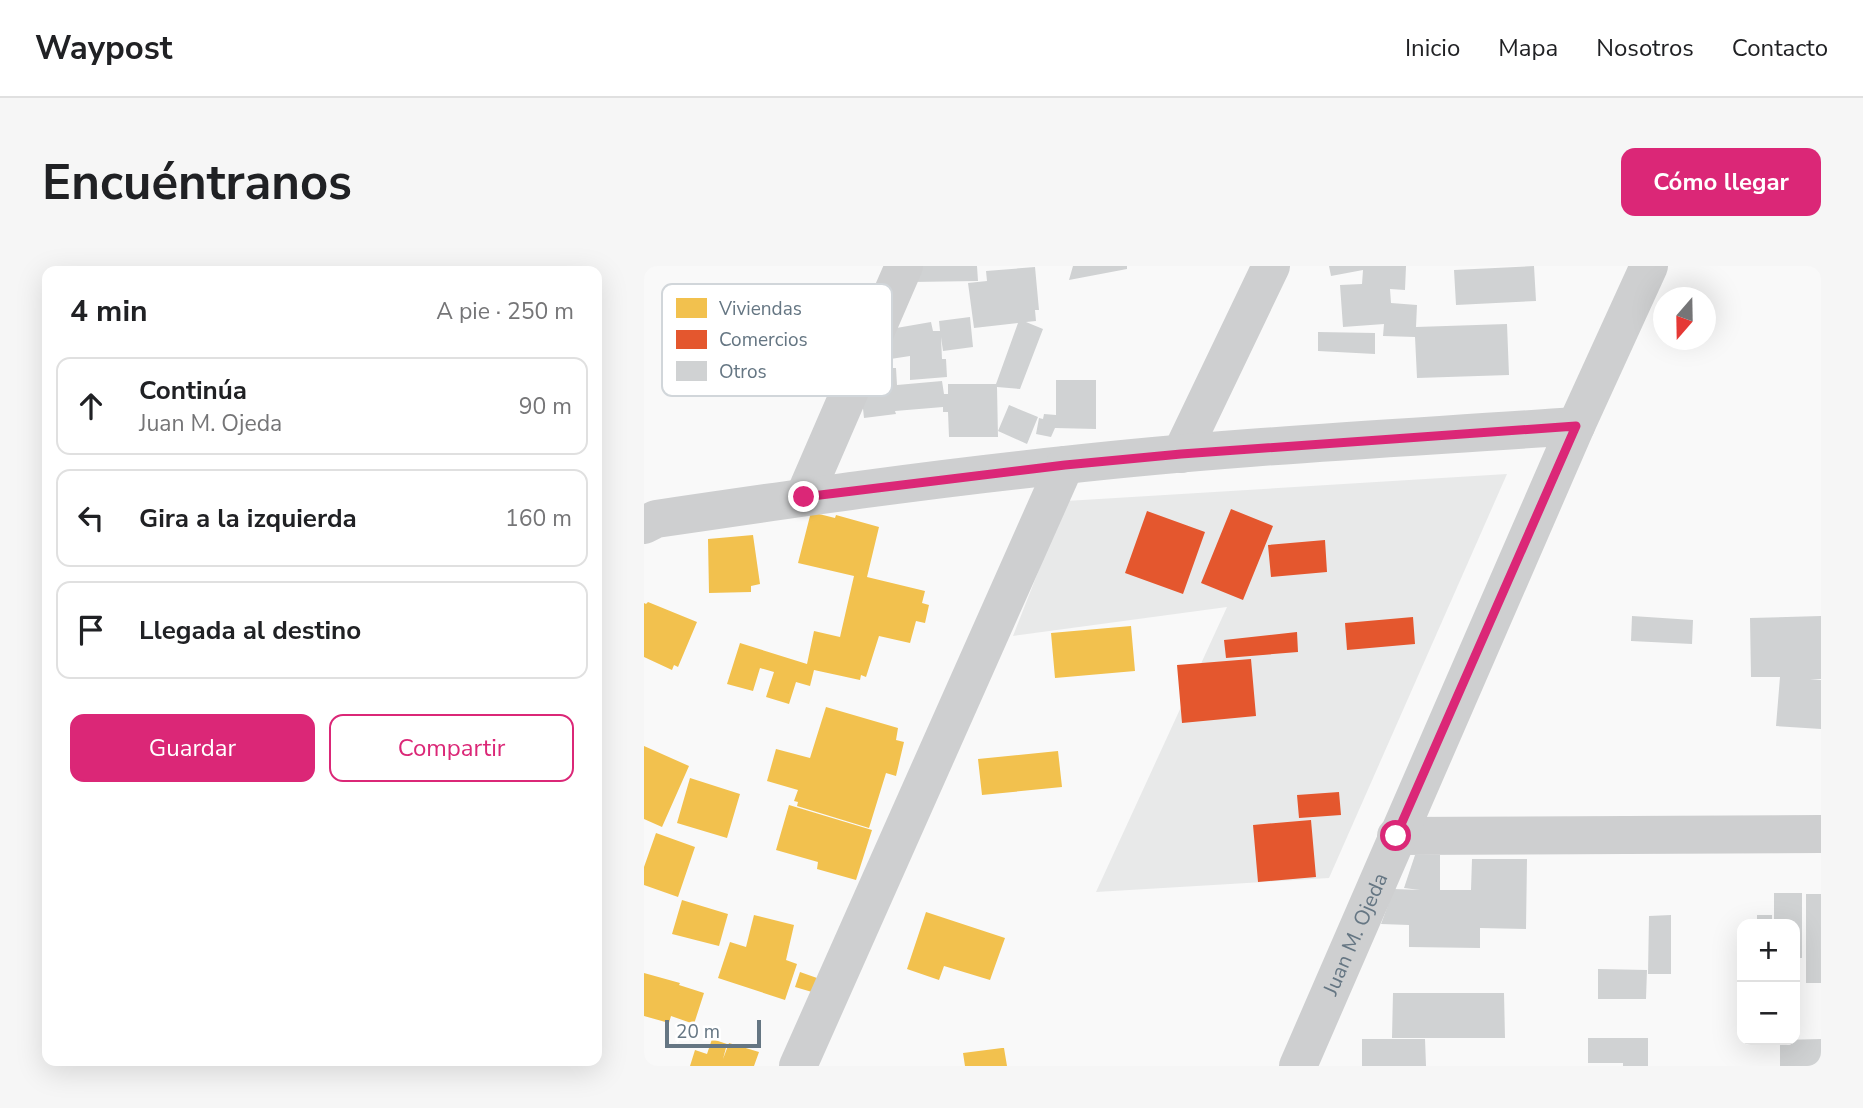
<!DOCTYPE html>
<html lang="es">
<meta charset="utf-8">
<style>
:root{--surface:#fff;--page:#f6f6f6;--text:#202124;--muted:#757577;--line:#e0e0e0;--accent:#db2777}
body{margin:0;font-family:"Nunito Sans",sans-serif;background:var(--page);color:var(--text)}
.controls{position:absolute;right:21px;bottom:21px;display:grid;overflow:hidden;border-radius:14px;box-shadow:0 7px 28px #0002}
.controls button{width:63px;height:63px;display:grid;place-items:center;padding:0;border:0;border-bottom:2px solid var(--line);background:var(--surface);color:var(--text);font:35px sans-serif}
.compass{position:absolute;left:1009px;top:21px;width:63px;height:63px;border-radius:50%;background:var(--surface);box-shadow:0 7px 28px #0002;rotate:200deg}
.scale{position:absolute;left:21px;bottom:18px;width:96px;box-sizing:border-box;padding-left:7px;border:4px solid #657683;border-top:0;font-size:19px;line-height:24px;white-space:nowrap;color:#657683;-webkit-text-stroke:5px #fff;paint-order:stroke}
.stop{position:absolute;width:21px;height:21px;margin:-16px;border:5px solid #db2777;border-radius:50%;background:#fff}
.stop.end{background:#db2777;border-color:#fff;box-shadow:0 2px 7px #0008}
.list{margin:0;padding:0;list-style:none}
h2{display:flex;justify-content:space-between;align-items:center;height:91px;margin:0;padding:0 28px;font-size:30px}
h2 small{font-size:23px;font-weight:400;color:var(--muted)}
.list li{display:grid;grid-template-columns:46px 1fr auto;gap:21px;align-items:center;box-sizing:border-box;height:98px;margin:0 14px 14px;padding:0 14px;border:2px solid var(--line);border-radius:14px}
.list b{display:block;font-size:26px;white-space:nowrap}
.list p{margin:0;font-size:23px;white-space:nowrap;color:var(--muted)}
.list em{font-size:23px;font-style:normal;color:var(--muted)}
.actions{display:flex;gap:14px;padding:21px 28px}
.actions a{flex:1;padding:16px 0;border:2px solid var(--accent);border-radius:14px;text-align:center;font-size:24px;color:var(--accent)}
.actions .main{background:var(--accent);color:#fff}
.icon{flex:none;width:38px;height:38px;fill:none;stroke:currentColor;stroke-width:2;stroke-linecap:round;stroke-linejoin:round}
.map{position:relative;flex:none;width:1177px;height:800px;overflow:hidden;border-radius:14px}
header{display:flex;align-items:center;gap:42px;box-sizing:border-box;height:98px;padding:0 35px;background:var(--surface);border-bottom:2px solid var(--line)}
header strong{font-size:33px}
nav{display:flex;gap:38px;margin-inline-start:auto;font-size:24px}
.intro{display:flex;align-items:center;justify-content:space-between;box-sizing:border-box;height:168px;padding:0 42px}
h1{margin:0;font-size:49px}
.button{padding:18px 32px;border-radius:14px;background:var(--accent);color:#fff;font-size:24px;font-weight:700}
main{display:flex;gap:42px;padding:0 42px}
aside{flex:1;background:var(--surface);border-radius:14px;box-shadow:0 7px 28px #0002}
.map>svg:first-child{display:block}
.built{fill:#e8e9e9}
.homes{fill:#f2c14e}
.shops{fill:#e4572e}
.building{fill:#d0d2d3}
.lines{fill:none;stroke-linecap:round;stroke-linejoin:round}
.street{stroke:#cecfd0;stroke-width:38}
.route{stroke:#db2777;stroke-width:9}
.labels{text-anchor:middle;stroke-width:7;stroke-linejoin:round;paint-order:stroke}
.street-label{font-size:21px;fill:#657683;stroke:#fff}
.key{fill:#fff;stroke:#d1d6da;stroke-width:2}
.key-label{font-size:19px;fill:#657683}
</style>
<header>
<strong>Waypost</strong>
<nav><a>Inicio</a><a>Mapa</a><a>Nosotros</a><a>Contacto</a></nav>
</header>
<div class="intro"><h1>Encuéntranos</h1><a class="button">Cómo llegar</a></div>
<main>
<aside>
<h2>4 min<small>A pie · 250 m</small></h2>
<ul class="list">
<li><svg class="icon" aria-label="ahead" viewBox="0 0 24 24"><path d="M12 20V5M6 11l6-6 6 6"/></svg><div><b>Continúa</b><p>Juan M. Ojeda</p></div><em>90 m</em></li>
<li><svg class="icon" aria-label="left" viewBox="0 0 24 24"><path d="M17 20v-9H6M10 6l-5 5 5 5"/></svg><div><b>Gira a la izquierda</b></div><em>160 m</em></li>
<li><svg class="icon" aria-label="arrive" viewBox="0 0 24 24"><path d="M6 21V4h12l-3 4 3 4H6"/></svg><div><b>Llegada al destino</b></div></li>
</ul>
<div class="actions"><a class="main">Guardar</a><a>Compartir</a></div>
</aside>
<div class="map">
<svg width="1177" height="800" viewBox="0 0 1177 800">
<rect width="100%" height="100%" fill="#f9f9f9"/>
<path class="built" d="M863,208L685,612L452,626L583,341L369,370L422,235Z"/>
<path class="homes" d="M167,246L191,252L192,249L235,261L223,311L281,325L278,337L285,339L281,357L272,355L266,377L235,370L222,411L217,409L216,414L170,404L166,420L152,416L145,438L122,431L130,406L116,402L109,425L83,418L96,377L163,398L170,365L196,371L210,310L154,297Z
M109,269L116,318L107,320V326L65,327L64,273Z
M4,336L53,356L34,401L30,399L28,404L0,391V337L2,338Z
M487,360L491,405L411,412L407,367Z
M182,441L254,462L252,474L260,476L252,510L242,507L225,562L153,540L154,536L150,535L154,524L123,515L132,483L166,492Z
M0,480L45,500L18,561L0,553Z
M414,485L418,521L338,529L334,493Z
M46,512L96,528L83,572L33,557Z
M145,539L228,564L212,614L173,603L174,596L132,584Z
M12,567L51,581L34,631L0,619V601Z
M38,634L84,648L75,680L28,668Z
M282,646L361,672L346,714L300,700L295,714L263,703Z
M110,649L150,659L142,694L153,698L141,734L74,712L86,676L102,681Z
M156,706L173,712L168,726L151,721Z
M0,707L36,717L35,719L60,727L50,758L27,750L25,757L0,750Z
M68,773L83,778L79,793L85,777L115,786L110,800H46L51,784L63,788Z
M358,782H360L363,800H321L319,787Z"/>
<path class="shops" d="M587,243L629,260L599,334L557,317Z
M503,245L561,266L539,328L481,307Z
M681,274L683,306L627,311L624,279Z
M769,351L771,378L703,384L701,357Z
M653,366L654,386L582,392L580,374Z
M607,393L612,450L538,457L533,399Z
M695,526L697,549L655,552L653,529Z
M667,554L672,611L614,616L609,559Z"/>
<path class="building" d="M272,0H333L334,15L267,16Z
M429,0H483V3L425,14Z
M685,0H762L761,24L746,23L747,37L773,39L772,61L863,58L865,109L773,112L771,71L739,70L740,58L699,61L696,19L718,18L719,4L687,10Z
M890,0L892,35L812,39L810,4Z
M391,1L395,44H391L392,55L382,56L399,63L376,123L353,121L354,171H305L304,146H299V141L251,145L252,148L220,152L217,124L228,123V102H252L253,119L298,115L300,128H304V118H352L374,57L330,62L324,17L343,15L342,5Z
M326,51L329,81L299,85L297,71L298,93H302L303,111L266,114V90L240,94L235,65L287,56L289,65H296L295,55Z
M674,66L731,67V88L674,85Z
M412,114H452V163L411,162L407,171L392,168L395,152L399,153L400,148L412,149Z
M365,139L394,151L383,178L354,165Z
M988,350L1049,354L1048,378L987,375Z
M1177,350V413H1166L1177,414V463L1132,460L1136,411H1107L1106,352Z
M771,589H796V624H827L828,593H883L882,663L836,662V682L765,681V659L737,658L750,623L776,624L760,622Z
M1130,627H1158V692H1151V658H1130Z
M1162,628H1177V717H1162Z
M1027,649V708H1004L1005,650Z
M1113,649H1128V658H1113Z
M954,703L1003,704L1002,733H954Z
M749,727H860L861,772H748Z
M944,772H1004V800H979V797H944Z
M718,773H781L782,800H718Z
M1177,773V800H1136V774Z"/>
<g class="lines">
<g class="street">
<path d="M537,188L627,0"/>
<path d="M160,231L260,0"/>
<path d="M0,259L12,253C148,233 284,213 421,199C590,180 761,172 932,160"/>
<path d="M752,570L1177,568"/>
<path d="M154,800L421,199"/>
<path id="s1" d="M654,800L932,160L1005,0"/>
</g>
</g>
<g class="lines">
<path class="route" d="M160,231L421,199L537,188L932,160L752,570"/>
</g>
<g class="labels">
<g class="street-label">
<text dy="7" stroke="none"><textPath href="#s1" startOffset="144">Juan M. Ojeda</textPath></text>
</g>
</g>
<rect x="18" y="18" width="230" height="112" rx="10" class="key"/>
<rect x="32" y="32" width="31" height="20" fill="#f2c14e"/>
<rect x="32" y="64" width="31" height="19" fill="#e4572e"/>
<rect x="32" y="95" width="31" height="20" fill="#d0d2d3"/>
<g class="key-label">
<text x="75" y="49">Viviendas</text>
<text x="75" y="80">Comercios</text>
<text x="75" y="112">Otros</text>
</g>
</svg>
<div class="controls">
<button>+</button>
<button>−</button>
</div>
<svg class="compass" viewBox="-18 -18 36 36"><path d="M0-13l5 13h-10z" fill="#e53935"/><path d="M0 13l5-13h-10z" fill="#757577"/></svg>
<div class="scale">20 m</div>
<div class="stop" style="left:752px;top:570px"></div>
<div class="stop end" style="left:160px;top:231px"></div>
</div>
</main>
